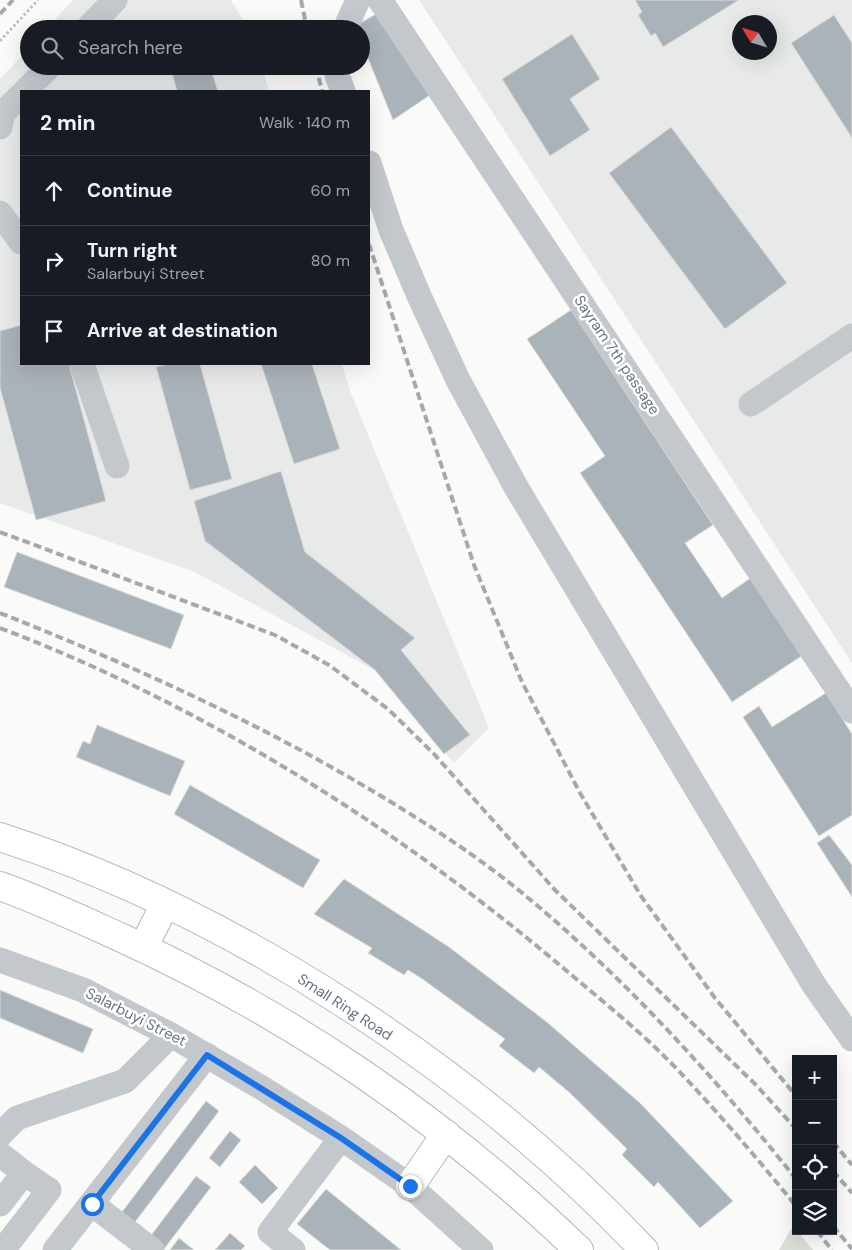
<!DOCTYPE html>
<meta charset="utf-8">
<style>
:root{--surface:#171b24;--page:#20242c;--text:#f1f3f6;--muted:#9ea1a6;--line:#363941}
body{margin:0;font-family:"DM Sans",sans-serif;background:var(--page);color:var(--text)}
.controls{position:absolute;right:15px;bottom:15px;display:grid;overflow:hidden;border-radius:0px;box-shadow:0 5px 20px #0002}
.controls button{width:45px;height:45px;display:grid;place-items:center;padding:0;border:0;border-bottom:1px solid var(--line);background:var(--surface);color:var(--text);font:25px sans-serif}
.compass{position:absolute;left:732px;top:15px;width:45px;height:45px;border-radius:50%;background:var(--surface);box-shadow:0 5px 20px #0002;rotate:308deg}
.stop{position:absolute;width:15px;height:15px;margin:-11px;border:4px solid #1a73e8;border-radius:50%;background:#fff}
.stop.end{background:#1a73e8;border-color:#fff;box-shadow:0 1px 5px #0008}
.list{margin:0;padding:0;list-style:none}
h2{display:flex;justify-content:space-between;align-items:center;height:65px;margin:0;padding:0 20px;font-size:21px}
h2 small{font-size:16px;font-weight:400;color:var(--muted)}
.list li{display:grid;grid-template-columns:32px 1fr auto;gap:15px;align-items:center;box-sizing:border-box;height:70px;padding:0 20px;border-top:1px solid var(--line)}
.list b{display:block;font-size:19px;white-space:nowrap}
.list p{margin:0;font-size:16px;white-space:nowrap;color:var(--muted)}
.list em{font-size:16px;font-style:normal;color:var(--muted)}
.icon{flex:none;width:28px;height:28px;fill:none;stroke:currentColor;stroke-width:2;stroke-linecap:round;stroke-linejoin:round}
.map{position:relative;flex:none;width:852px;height:1250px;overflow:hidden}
.search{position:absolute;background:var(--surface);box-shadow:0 5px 20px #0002;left:20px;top:20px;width:350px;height:55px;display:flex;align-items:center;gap:12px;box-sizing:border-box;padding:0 18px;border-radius:28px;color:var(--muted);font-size:19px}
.panel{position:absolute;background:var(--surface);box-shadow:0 5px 20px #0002;left:20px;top:90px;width:350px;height:275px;border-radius:0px}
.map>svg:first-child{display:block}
.built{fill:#e8e9e9;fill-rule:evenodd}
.green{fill:#dadfd7}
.building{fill:#aab3b9;stroke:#dcdcda}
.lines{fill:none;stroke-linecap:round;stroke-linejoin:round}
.highway-casing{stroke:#b4b9bd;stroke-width:30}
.path{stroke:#bbbfc2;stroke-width:3;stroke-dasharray:2.5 2.5;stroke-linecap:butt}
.minor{stroke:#c3c8cc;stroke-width:25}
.highway{stroke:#fff;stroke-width:28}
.rail{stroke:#a2aab0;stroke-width:4;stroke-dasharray:8 4;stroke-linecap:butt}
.route{stroke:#1a73e8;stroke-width:6}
.labels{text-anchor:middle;stroke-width:5;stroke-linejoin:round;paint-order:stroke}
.street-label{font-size:15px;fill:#657683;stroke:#fff}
</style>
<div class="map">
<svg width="852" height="1250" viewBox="0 0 852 1250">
<rect width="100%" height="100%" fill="#fafaf8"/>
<path class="built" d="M73,0H231L248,29H46Z
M419,0H852V663ZM740,22H770V52H740Z
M29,48V66H262L269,91H21V364H342L350,391L489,728L454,763L374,670L195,572L0,503V79Z"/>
<path class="green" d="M793,1226L813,1250H779Z"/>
<path class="building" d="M635,0H739L663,47L655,33L651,36L638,15L642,12Z
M378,13L433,93L393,120L361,41V29H356L355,26Z
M834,15L852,43V138L791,43Z
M572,34L600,79L570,99L590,130L550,156L502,79Z
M170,66H210L218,91H177Z
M671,127L787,283L725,329L609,173Z
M571,310L713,525L685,543L722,598L752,577L803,655L732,702L580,473L605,456L527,339Z
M21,325V364H69L106,501L36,520L0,388V331Z
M168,364H200L232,479L190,490L156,367Z
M261,364H312L340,449L294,464Z
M281,471L305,552L415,638L401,650L470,735L444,754L375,670L205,541L194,501Z
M17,552L184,615L171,649L4,587Z
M826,693L852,734V815L819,836L743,717L759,706L772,727Z
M97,725L185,761L170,796L76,757L83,741L90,744Z
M190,785L320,860L303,888L174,814Z
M829,835L852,865V897L817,843Z
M344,879L449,947L548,1023L640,1103L733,1201L700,1228L658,1182L654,1187L622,1155L627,1149L570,1093L539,1067L534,1073L499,1046L505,1039L421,978L408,970L404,975L368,953L372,948L314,914Z
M0,990L93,1029L83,1053L0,1018Z
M206,1101L219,1111L135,1222L122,1212Z
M230,1131L241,1140L220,1167L209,1158Z
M255,1165L278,1188L262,1204L239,1182Z
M196,1176L211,1187L164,1249L149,1238Z
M326,1189L401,1250H330L297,1224Z
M230,1233L245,1246L241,1250H215Z
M179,1238L194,1250H170Z"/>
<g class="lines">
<defs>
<path id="highway" d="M0,837C233,912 476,1072 644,1250
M0,886C42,901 82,920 122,938C295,1018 441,1118 579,1250
M143,948L165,904
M410,1186L446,1134"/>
</defs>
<use href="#highway" class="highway-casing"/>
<path class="path" d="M0,41L38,0"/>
<path class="minor" d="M380,0L852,711
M87,29L115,0
M345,29L358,0
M338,66L337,75L343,91
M25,91L50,66
M0,127L3,113L21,95
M369,163L391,230L420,298L458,380L516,487L814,985L852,1039
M0,213L21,242
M82,364L117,466
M751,404L852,336
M0,960L83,990L171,1035L262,1088L341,1138L410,1186L481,1250
M0,1135L17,1118L125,1081L171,1035
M0,1154L24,1173L0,1204
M92,1204L152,1250
M3,1250L49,1190L24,1173
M55,1250L207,1055
M293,1250L270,1232L341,1138"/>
<use href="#highway" class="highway"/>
<path class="rail" d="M301,0L307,29
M0,14L13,0
M316,66L322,91
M369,244L474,565L522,682L580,793L641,896L715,998L796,1096
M0,532L275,635L329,665L388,709L434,754L555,890L756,1085L796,1129
M0,613C131,665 260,723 381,796C429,825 477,856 521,892C623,976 713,1075 796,1179
M0,628C205,706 395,826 562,967C600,999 640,1031 674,1066C717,1111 757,1158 796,1206
M833,1142L852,1165
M833,1171L852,1193
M833,1226L852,1249
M817,1231L832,1250"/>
</g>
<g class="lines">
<path class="route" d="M92,1204L207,1055L341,1138L410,1186"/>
</g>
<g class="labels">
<g class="street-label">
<text transform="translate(617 355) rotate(56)" y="5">Sayram 7th passage</text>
<text transform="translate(345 1007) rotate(33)" y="5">Small Ring Road</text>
<text transform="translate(136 1017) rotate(27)" y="5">Salarbuyi Street</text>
</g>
</g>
</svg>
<div class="controls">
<button>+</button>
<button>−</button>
<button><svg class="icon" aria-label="locate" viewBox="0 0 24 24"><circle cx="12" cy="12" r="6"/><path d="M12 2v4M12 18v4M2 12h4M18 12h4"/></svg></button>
<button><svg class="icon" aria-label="layers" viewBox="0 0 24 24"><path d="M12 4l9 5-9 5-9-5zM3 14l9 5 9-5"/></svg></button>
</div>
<svg class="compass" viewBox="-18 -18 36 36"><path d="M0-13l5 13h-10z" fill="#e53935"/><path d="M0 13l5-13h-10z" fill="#9ea1a6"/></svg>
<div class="stop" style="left:92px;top:1204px"></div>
<div class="stop end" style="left:410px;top:1186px"></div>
<div class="search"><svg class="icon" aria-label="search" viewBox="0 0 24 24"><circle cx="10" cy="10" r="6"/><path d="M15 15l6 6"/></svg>Search here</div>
<section class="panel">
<h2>2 min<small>Walk · 140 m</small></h2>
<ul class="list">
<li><svg class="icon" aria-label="ahead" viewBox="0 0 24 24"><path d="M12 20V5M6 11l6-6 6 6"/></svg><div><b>Continue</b></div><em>60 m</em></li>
<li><svg class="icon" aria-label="right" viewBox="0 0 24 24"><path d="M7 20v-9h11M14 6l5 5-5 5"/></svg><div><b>Turn right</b><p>Salarbuyi Street</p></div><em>80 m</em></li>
<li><svg class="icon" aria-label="arrive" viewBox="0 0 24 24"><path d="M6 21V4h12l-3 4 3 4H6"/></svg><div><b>Arrive at destination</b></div></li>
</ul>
</section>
</div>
